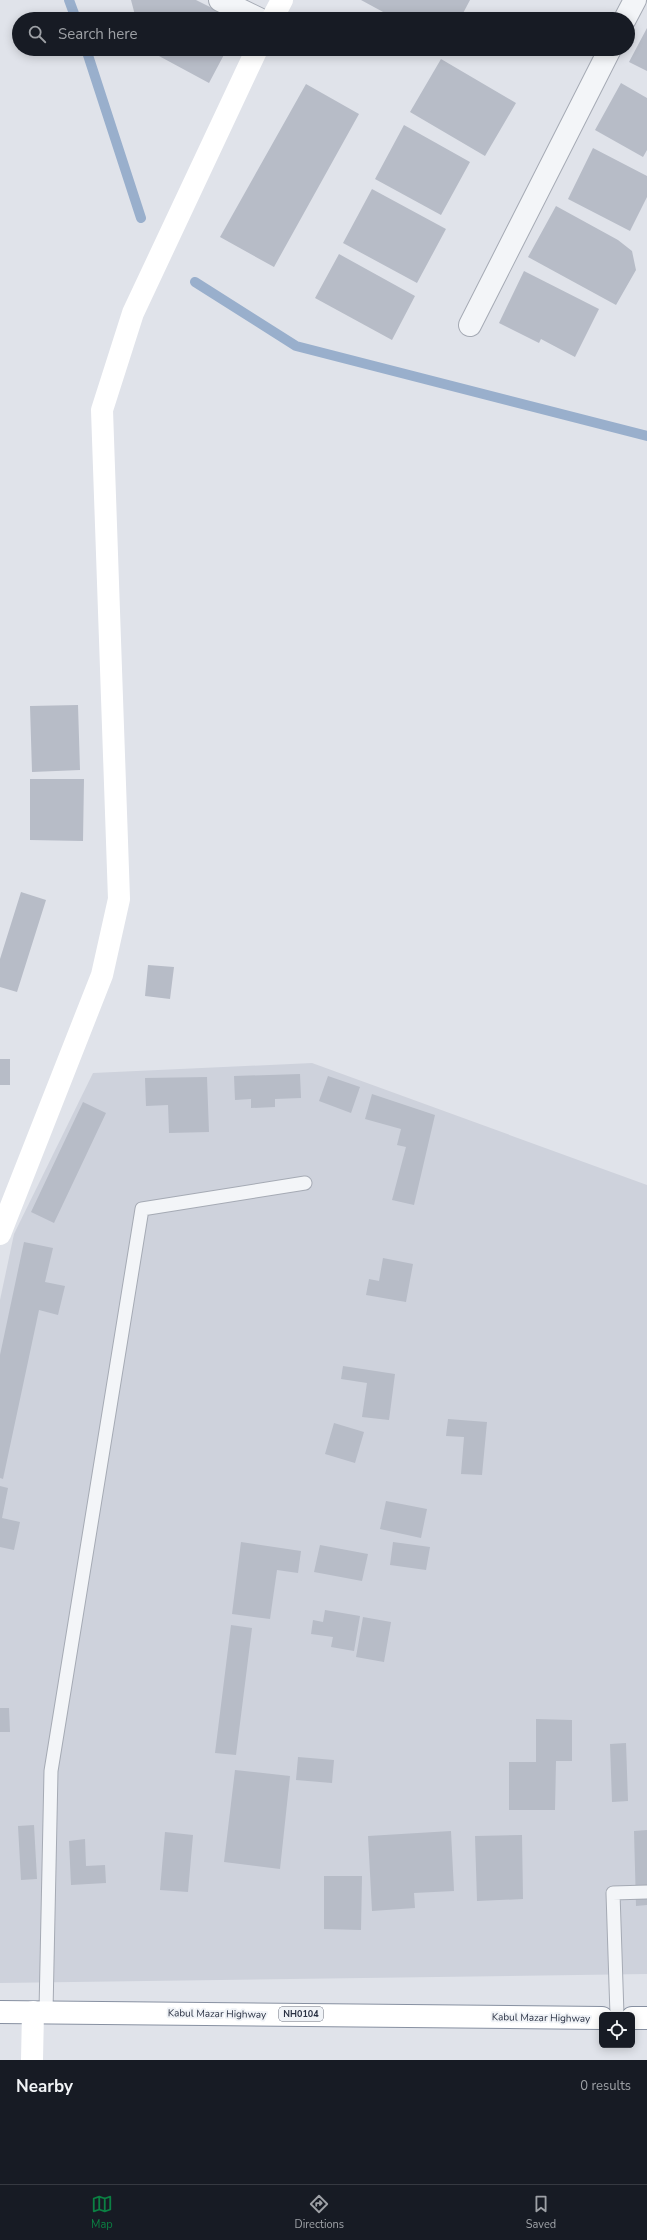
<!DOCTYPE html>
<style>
:root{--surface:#171b24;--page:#20242c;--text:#f1f3f6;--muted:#9ea1a6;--line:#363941;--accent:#0b8043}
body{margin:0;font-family:"Nunito Sans",sans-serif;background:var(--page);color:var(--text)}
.controls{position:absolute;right:12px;bottom:12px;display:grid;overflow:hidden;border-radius:6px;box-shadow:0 2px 10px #0003}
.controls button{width:36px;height:36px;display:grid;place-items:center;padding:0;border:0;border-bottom:1px solid var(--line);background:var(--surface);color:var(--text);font:20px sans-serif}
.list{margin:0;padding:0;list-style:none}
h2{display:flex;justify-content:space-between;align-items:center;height:52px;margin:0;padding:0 16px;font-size:17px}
h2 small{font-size:13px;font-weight:400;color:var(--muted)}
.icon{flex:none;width:22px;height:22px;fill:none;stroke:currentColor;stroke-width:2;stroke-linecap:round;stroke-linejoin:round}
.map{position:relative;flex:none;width:647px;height:2060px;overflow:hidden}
.search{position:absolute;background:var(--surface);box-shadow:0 2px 10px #0003;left:12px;right:12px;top:12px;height:44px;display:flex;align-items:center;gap:10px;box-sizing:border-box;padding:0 14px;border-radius:22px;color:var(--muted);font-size:15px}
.sheet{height:124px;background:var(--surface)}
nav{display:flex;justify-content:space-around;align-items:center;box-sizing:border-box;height:56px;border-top:1px solid var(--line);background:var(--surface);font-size:11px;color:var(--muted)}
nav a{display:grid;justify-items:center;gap:2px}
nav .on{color:var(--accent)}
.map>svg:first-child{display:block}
.built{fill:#ced2dc}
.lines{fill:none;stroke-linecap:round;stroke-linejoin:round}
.stream{stroke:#99afcc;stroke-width:10}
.building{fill:#b7bcc7}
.lane-casing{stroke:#a5aab4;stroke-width:15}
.street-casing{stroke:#a5aab4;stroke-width:24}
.highway-casing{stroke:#8790a1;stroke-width:24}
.lane{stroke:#f3f5f8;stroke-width:13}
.street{stroke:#f3f5f8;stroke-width:22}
.secondary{stroke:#fff;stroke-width:22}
.highway{stroke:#fff;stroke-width:22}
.labels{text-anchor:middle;stroke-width:4;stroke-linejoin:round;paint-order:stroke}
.shield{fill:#f0f3f7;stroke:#646a78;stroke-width:1}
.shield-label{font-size:9px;font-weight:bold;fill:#283042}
.street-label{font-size:10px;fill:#283042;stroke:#f0f3f7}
</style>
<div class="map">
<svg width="647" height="2060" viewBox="0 0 647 2060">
<rect width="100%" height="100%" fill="#e0e3ea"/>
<path class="built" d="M312,1063L647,1185V1974L0,1983V1300L14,1234L93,1073Z"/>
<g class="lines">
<path class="stream" d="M69,0L76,19
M86,49L141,218
M195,282L296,346L647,436"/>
</g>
<path class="building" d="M131,0H196L234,19H136Z
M361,0H470L460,19H396Z
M647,28V71L629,62Z
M146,49H227L209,83Z
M441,59L516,103L485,156L410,112Z
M621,83L647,98V150L643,157L595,130Z
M306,84L359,114L274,267L220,237Z
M404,125L470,162L441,215L375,179Z
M593,148L647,176V197L630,231L568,199Z
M372,189L446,229L417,283L343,243Z
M556,206L618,240L632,251L636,270L616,305L528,257Z
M339,254L415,296L392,340L315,298Z
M524,271L599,309L575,357L541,339L539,343L499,323Z
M78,705L80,770L32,772L30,706Z
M30,779H84L83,841L30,840Z
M21,892L46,900L17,992L0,987V959Z
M148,965L174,967L170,999L145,996Z
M0,1059H10V1085H0Z
M300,1074L301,1098L275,1099V1107L251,1108V1099L235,1100L234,1076Z
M328,1076L360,1087L351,1113L319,1101Z
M207,1077L209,1132L169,1133L168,1105L146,1106L145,1078Z
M372,1094L435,1115L414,1205L392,1200L406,1147L397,1145L401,1129L365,1119Z
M83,1102L106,1113L54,1223L31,1212Z
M24,1242L53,1248L45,1282L65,1286L58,1315L39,1310L3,1479L0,1478V1355Z
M383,1258L413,1264L406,1302L366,1295L369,1279L379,1281Z
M343,1366L395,1374L389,1420L362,1417L367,1383L341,1379Z
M448,1419L487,1422L482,1475L461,1474L464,1437L446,1436Z
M334,1423L364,1432L355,1463L325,1454Z
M0,1486L8,1488L2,1518L20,1522L14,1550L0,1547Z
M386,1501L427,1509L421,1538L380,1529Z
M241,1542L301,1551L298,1573L277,1570L270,1619L232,1614Z
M393,1542L430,1547L426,1570L390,1565Z
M320,1545L368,1554L362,1581L314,1572Z
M325,1610L360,1616L354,1651L331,1647L333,1637L311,1634L313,1620L323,1622Z
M363,1617L391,1622L384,1662L356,1657Z
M231,1625L252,1628L236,1755L215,1753Z
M0,1708H9L10,1732H0Z
M536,1719L572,1720V1761H556L555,1810H509V1762H536Z
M626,1743L628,1801L612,1802L610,1744Z
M298,1757L334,1760L332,1783L296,1780Z
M235,1770L290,1776L280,1869L224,1862Z
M34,1825L37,1879L21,1880L18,1826Z
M647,1830V1905L636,1906L634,1831Z
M451,1831L454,1891L414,1893L415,1908L372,1911L368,1836Z
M165,1832L193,1835L188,1892L160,1890Z
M522,1835L523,1899L477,1901L475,1836Z
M85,1839L86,1866L105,1865L106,1883L71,1885L69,1841Z
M324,1876H362L361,1930L324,1929Z"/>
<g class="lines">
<defs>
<path id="lane" d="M46,2011L51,1771L142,1209L305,1183
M617,2015L613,1893L647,1892"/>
<path id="street" d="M220,0L259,19
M625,19L635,0
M470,325L610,49"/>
<path id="highway" d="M0,2012L602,2018
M632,2018H647"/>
</defs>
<use href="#lane" class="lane-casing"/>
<use href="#street" class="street-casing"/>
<use href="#highway" class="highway-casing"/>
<use href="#lane" class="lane"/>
<use href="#street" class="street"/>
<path class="secondary" d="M272,19L282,0
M0,1234L102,975L119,899L102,410L133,313L257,49
M32,2060L33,2012"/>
<use href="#highway" class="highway"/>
</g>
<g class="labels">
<rect class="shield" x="279" y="2007" width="44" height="14" rx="3"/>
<g class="shield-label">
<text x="301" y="2017">NH0104</text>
</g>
<g class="street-label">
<text transform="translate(217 2013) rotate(1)" y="4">Kabul Mazar Highway</text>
<text transform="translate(541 2017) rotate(1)" y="4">Kabul Mazar Highway</text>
</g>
</g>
</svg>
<div class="controls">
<button><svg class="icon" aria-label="locate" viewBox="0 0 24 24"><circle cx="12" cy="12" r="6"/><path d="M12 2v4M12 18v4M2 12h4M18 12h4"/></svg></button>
</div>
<div class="search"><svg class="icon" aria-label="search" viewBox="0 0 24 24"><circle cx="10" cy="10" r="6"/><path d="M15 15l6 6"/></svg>Search here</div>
</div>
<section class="sheet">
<h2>Nearby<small>0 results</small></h2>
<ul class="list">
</ul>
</section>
<nav>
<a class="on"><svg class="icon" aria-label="map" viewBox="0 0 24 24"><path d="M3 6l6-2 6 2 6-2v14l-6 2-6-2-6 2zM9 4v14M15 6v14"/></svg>Map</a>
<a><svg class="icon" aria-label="directions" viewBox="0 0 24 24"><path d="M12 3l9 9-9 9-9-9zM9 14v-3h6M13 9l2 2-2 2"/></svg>Directions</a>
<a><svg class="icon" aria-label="saved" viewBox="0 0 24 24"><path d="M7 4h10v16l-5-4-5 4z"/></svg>Saved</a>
</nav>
